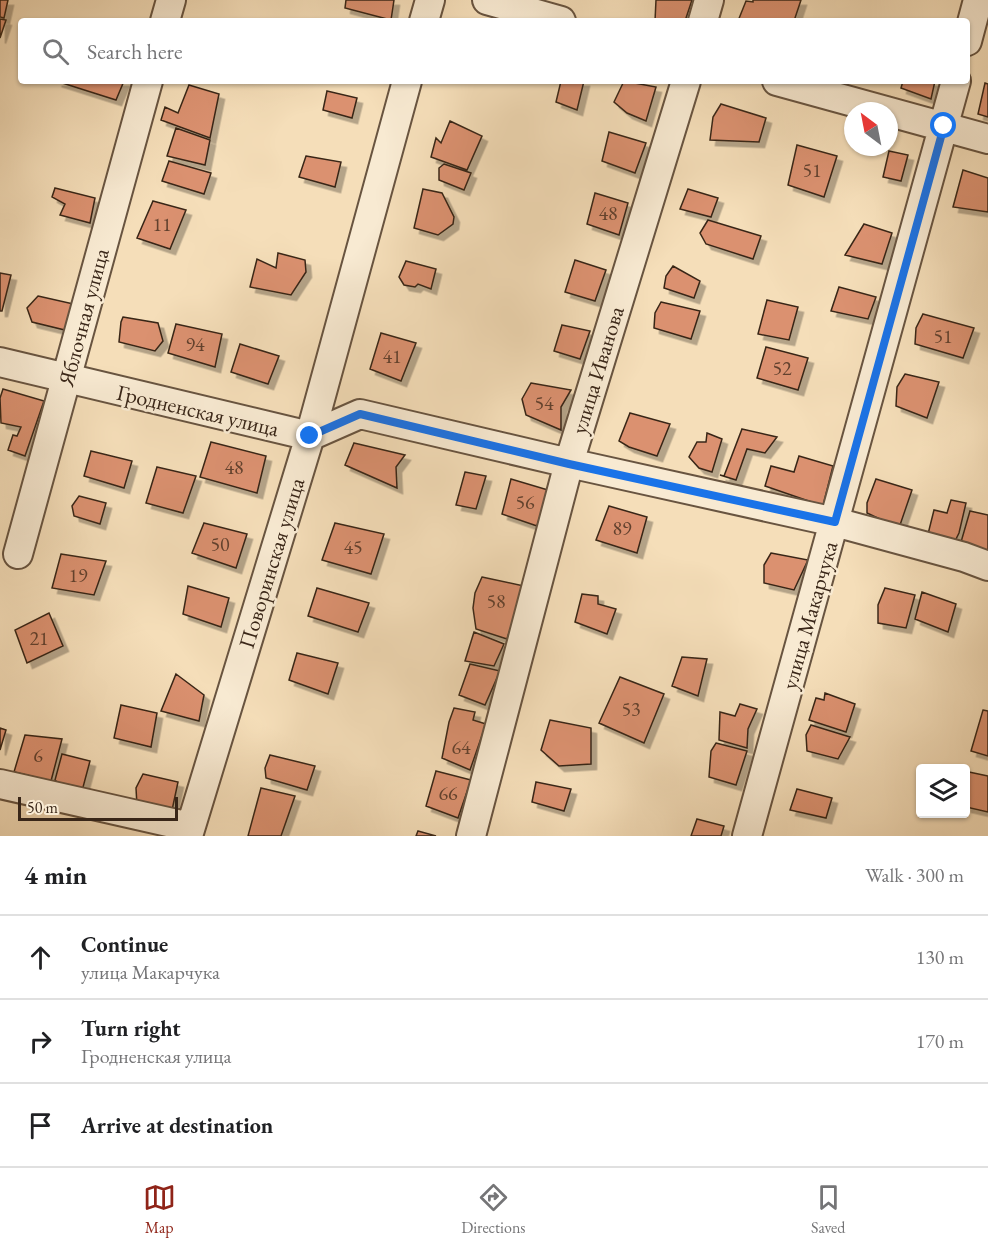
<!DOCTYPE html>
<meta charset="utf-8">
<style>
:root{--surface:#fff;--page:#f2f2f2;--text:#202124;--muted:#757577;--line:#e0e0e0;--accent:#8f2418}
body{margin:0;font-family:"EB Garamond",serif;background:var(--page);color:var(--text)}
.controls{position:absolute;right:18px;bottom:18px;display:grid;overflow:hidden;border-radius:6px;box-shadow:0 2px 4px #0004}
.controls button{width:54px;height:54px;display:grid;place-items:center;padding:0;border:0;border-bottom:2px solid var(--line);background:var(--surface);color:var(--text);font:30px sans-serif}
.compass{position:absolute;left:844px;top:102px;width:54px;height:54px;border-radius:50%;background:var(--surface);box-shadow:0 2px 4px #0004;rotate:328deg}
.scale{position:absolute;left:18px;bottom:15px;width:160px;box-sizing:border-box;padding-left:6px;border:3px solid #392618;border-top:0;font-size:16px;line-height:21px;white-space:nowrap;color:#392618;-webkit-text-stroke:4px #f8ead2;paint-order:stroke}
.stop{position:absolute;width:18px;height:18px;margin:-14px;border:4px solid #1a73e8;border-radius:50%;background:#fff}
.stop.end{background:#1a73e8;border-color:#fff;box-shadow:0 2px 6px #0008}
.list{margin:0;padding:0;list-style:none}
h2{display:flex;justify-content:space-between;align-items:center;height:78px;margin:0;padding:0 24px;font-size:26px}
h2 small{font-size:20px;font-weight:400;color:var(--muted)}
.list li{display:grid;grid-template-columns:39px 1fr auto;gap:18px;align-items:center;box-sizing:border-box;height:84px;padding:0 24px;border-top:2px solid var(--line)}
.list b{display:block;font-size:22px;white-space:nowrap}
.list p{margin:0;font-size:20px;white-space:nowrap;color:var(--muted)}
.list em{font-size:20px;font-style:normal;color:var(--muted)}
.icon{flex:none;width:33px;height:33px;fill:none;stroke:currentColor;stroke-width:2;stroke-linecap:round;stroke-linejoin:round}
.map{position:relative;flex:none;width:988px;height:836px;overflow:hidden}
.search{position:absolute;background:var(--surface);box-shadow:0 2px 4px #0004;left:18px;right:18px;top:18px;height:66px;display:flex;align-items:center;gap:15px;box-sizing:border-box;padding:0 21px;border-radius:6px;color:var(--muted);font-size:22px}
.sheet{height:330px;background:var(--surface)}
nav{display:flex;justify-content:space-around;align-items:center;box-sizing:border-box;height:84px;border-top:2px solid var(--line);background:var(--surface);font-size:16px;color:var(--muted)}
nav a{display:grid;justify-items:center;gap:3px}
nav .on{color:var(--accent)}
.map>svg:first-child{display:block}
.building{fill:#db916f;stroke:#392618;stroke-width:1.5;filter:url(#shadow)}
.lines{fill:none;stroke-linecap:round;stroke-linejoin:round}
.minor-casing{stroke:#685440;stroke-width:32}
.minor{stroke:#f8ead2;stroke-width:28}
.route{stroke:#1a73e8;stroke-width:8}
.labels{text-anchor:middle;stroke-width:5;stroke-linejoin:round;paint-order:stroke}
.number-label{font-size:20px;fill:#62412e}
.street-label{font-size:22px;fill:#392618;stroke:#f8ead2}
</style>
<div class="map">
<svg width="988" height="836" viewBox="0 0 988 836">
<defs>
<filter id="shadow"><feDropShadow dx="5.5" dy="5.5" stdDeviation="0" flood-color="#0004"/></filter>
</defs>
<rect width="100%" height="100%" fill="#f5deb9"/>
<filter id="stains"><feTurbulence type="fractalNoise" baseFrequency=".00333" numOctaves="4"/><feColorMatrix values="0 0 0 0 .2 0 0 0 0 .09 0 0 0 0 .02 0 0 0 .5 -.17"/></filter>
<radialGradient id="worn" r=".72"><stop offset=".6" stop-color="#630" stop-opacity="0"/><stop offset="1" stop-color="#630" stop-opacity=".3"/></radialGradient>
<path class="building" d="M0,0H8L4,18L0,17Z
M346,0H394L391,20L345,8Z
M656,0H692L685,21H655Z
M753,0H801L794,21H738L746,1L753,2Z
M0,19L6,20L0,38Z
M56,81H124L116,100Z
M561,81H584L577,110L556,102Z
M624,81L656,87L646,121L627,113L614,102Z
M903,81H935L931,99L901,88Z
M985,83L988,84V117L978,114Z
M189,85L219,94L210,138L161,120L165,107L178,113Z
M327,91L357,98L352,118L323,110Z
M721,104L766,118L759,142L710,140L713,117Z
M450,121L482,136L467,170L431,157L436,138L441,143Z
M176,128L210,140L205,165L167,156Z
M609,132L646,143L635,173L602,161Z
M797,145L837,156L824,197L788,185Z
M889,151L908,155L901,181L883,177Z
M306,156L341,162L335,187L299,177Z
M169,161L211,173L204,194L162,181Z
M444,164L471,173L464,190L439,180V168Z
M963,170L988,178V212L953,207Z
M55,188L95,198L90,223L60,215L65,204L52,197Z
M423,189L442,193L454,217L453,224L438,235L414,228Z
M688,189L718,198L711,217L680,209Z
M595,193L628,203L619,235L587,224Z
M153,201L186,210L170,249L137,238Z
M708,220L761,236L753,259L706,244L700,233Z
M864,224L892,233L882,264L845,255Z
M278,253L305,260L306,272L291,295L250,287L257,259L276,268Z
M575,260L606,270L595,301L565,292Z
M406,261L436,269L431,289L418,284L415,287L404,285L399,277Z
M673,266L700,281L694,298L664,288L666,276Z
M0,273L11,275L2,311H0Z
M839,287L876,297L868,319L831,311Z
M38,296L78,305L69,331L32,322L27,308Z
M767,300L798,307L789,340L758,334Z
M661,302L700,311L691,339L654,328L655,313Z
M923,314L974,328L963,358L915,344L916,328Z
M123,317L158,323L163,341L155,351L119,342L121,322Z
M176,324L222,334L215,367L168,353Z
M562,325L590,331L580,359L554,351Z
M381,333L416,343L401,381L370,369Z
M240,344L279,356L268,384L231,372Z
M766,347L808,358L798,390L757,378Z
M905,374L939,382L927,418L896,406L897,387Z
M531,383L571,390L561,407V430L526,415L522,399Z
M3,389L44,401L25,456L8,450L13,435L17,436L21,427L1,423L0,398Z
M630,413L670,424L657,456L629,447L619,441Z
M742,429L777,437L765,453L747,449L736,480L720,475L724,476Z
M707,433L722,439L712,472L699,468L689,457L697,442H706Z
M211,442L266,456L257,493L200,477Z
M354,443L405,455L396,467L397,488L345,465Z
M91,451L132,461L124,488L84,476Z
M799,456L833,466L823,506L765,486L771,466L794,472Z
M157,467L196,476L183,513L146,503Z
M465,472L486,476L476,509L456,505Z
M511,479L548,490L537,526L502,514Z
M876,479L912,490L899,528L867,513V503Z
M79,496L106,503L100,524L74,516L72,506Z
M951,500L966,503L959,533L954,543L928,534L934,510L947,513Z
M609,506L647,517L637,553L596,540Z
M970,511L988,515V552L961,542Z
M204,523L247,534L236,568L192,553Z
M335,523L384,534L371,574L322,560Z
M771,553L808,560L794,590L764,583V565Z
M61,554L106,561L94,595L52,588Z
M482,577L524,586L507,639L476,629L473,608L475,593Z
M188,586L229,598L221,627L183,614Z
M317,588L369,603L358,632L308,616Z
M885,588L915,595L906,628L878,623V605Z
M922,592L956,604L948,632L915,619Z
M582,594L598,596V604L616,609L607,634L575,622Z
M49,613L63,646L27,663L15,630Z
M474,632L504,644L494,666L465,661Z
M297,653L338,663L328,694L289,680Z
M682,657L707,659L698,696L672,686Z
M470,664L500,671L485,705L459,695Z
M176,674L204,695L199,721L161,711Z
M620,677L664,694L644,743L599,723Z
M825,693L855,704L846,732L809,720L816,698L824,700Z
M740,704L757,709L748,729L747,748L719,740L720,712L735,716Z
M121,705L157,713L151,747L114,738Z
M454,708L475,712L473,720L486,724L470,770L442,758L449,722Z
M983,710L988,711V756L971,751Z
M550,720L591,728V764L559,766L541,750Z
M811,725L850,737L838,759L807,751L806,735Z
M0,728L6,730L0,750Z
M25,735L62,739L51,781L14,772Z
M716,743L747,751L736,785L709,777L711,751Z
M62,754L90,761L82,791L65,790L55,780Z
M270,755L315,766L307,790L266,778L265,768Z
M436,771L471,780L458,818L426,806Z
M969,772L988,776V812L966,807V781Z
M143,774L178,782L171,815L137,806L136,788Z
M536,782L571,789L564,811L532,802Z
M261,788L295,796L281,836H248Z
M797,789L832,798L826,818L790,810Z
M697,819L724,826L721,836H691Z
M418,831L436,836H416Z"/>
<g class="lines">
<defs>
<path id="minor" d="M487,0L561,21
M165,21L171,0
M424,21L430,0
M703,21L709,0
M967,41L978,0
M777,81L988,139
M0,362L310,436L360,414L569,463L835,522L964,557L988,566
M18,554L148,81
M0,784L190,827
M188,836L310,436L407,81
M471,836L569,463L686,81
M747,836L956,81"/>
</defs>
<use href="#minor" class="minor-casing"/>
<use href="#minor" class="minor"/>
</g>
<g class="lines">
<path class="route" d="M310,436L360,414L569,464L835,522L944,126"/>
</g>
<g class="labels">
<g class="number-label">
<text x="812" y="177">51</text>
<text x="608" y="220">48</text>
<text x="162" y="231">11</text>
<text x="943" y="343">51</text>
<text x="195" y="351">94</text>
<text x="392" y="363">41</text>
<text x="782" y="375">52</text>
<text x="544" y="410">54</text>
<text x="234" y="474">48</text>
<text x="525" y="509">56</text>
<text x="622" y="535">89</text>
<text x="220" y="551">50</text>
<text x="353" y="554">45</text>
<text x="78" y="582">19</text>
<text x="496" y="608">58</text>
<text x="39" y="645">21</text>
<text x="631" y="716">53</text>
<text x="461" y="754">64</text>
<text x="38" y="762">6</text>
<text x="448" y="800">66</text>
</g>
<g class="street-label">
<text transform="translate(83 317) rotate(-75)" y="8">Яблочная улица</text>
<text transform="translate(597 370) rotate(-73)" y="8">улица Иванова</text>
<text transform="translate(198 410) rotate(13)" y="8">Гродненская улица</text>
<text transform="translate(271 563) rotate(-73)" y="8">Поворинская улица</text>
<text transform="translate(809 615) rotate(-74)" y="8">улица Макарчука</text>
</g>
</g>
<rect width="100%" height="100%" filter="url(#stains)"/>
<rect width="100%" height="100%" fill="url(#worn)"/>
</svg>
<div class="controls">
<button><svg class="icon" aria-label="layers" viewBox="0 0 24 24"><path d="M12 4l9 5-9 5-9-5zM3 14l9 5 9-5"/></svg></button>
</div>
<svg class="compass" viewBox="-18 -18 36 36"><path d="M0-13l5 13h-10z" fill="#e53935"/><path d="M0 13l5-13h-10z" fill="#757577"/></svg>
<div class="scale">50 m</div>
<div class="stop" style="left:944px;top:126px"></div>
<div class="stop end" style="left:310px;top:436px"></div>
<div class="search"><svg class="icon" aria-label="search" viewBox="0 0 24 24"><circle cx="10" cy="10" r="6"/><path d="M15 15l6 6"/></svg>Search here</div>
</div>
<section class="sheet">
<h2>4 min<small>Walk · 300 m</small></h2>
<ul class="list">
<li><svg class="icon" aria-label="ahead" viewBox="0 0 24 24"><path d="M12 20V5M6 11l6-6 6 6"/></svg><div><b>Continue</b><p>улица Макарчука</p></div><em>130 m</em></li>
<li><svg class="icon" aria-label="right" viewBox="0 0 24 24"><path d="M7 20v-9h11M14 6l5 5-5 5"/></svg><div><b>Turn right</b><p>Гродненская улица</p></div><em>170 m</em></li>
<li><svg class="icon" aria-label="arrive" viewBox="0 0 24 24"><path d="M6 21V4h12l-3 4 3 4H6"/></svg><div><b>Arrive at destination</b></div></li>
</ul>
</section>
<nav>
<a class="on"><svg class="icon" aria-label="map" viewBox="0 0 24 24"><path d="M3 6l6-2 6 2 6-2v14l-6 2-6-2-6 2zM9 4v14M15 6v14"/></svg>Map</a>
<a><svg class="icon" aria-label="directions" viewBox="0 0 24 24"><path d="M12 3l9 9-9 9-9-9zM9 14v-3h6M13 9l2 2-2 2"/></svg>Directions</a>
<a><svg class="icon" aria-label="saved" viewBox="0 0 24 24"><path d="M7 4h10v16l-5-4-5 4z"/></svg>Saved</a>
</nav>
